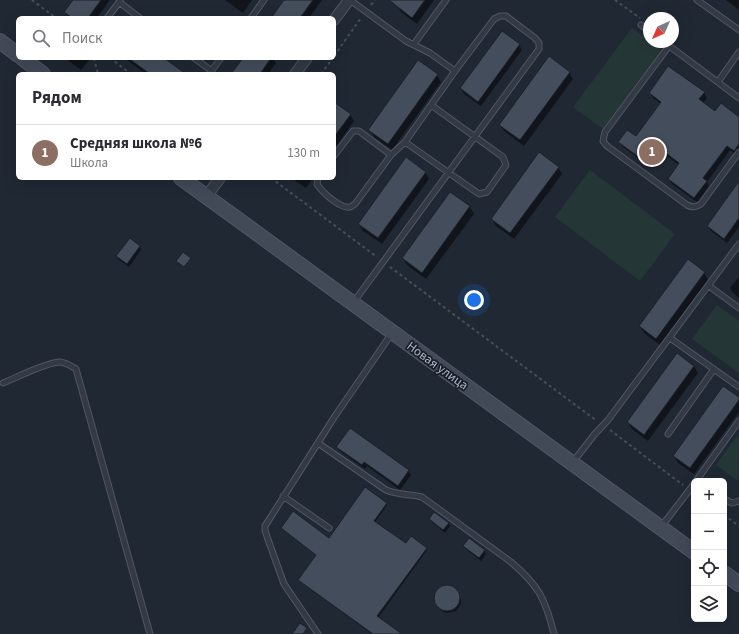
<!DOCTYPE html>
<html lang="ru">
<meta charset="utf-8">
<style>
:root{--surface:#fff;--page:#f7f7f7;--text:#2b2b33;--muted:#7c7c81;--line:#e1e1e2;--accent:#2563eb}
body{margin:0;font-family:"Source Sans 3",sans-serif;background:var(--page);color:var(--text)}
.controls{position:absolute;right:12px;bottom:12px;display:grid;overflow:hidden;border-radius:6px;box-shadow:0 4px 16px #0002}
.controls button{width:36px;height:36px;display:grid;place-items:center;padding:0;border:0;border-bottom:1px solid var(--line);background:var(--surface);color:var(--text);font:20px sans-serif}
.compass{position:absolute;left:643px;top:12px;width:36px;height:36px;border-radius:50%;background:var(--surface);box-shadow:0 4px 16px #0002;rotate:225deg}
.you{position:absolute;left:474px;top:300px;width:14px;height:14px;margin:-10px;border:3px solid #fff;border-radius:50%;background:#1a73e8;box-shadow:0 0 0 6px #1a73e833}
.badge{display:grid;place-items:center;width:26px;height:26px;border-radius:50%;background:var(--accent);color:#fff;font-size:13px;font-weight:700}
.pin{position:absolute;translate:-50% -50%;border:2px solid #fff;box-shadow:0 1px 4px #0006}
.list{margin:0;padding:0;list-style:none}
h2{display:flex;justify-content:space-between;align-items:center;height:52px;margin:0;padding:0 16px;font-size:17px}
h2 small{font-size:13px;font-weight:400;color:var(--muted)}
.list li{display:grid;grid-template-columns:26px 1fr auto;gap:12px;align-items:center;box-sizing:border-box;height:56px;padding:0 16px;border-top:1px solid var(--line)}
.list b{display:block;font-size:15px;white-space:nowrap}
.list p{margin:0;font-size:13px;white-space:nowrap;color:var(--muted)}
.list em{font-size:13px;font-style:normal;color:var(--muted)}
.icon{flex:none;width:22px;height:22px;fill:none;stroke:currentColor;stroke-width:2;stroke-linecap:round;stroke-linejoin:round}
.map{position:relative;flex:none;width:739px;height:634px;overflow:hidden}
.search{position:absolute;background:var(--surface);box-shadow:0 4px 16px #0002;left:16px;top:16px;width:320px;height:44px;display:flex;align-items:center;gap:10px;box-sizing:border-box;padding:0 14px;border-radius:6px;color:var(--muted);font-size:15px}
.panel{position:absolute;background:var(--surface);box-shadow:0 4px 16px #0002;left:16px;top:72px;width:320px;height:108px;border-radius:6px}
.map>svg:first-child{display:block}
.green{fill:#253637}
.shadow{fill:#0007}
.building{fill:#444d5b;stroke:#1b212b}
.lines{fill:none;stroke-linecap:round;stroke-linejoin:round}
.lane-casing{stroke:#515763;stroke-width:7}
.street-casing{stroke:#515763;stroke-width:12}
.secondary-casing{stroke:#515763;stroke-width:16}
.path{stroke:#425154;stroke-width:2;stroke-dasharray:3 3;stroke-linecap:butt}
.lane{stroke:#333a45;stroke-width:5}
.street{stroke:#333a45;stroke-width:10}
.secondary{stroke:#424957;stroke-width:14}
.labels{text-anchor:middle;stroke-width:3.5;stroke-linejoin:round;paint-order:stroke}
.street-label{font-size:13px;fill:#adb4c2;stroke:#191f29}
</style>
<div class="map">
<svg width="739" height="634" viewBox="0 0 739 634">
<rect width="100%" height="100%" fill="#202834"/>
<path class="green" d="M632,28L662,50L603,129L573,107Z
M590,170L675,234L640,281L555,217Z
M717,305L739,321V373L692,339Z
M737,436L739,437L738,481L716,465Z"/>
<path class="shadow" d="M74,0H110L97,18H69L65,12Z
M225,0H252L243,13Z
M285,0H322L309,18H272Z
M400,0H434L417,24L401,12L397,5Z
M726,0H739V10Z
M502,32L519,45L522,50L481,106L464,94L461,89Z
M65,58H89L90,59L81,70Z
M124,58H162L184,74H146Z
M244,58H273L276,63L268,74H233Z
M569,72L573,79L524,146L504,131L500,125Z
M437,75L441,82L392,150L374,137L370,130Z
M650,93H704L707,98L703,103L715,112L739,118V152L737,156L730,150L707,182L709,186L697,202L672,184L669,179L679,165L661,152L650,167L623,147L620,142L637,138L661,104L653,98Z
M334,103L350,114L354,121L334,149Z
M558,167L562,174L514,239L496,226L492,219Z
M425,172L429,179L382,244L363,231L359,224Z
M291,178H313L306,188Z
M739,186V227L727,243L711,231L708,226Z
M451,193L470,207L474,214L426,279L407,265L403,258Z
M140,247L141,250L129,267L119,260L117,257Z
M688,260L704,273L708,280L660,345L644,333L640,326Z
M739,277V298L733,293L730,288Z
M694,366L698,373L648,441L632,429L628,422Z
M739,398V412L694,474L678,463L674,456Z
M337,447L408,471L411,475L400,490L367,466L365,469L340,451Z
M386,504L387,505L375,522L406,545L426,548L427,550L378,618L395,634H372L300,581L299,580L317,555L282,528L329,539Z
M430,519L448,523L450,526L445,533L432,522Z
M469,539L484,551L486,554L481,561L466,549L464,546Z
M449,586L457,591L461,600V604L456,611L448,613L443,612L439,608L435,596L437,591L440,587Z"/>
<path class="building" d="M73,0H101L88,18H72L64,12Z
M284,0H313L300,18H271Z
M389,0H425L412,18Z
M502,31L520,44L478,102L460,88Z
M549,56L570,72L520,140L499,125Z
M128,58H164L186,74H150Z
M243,58H271L260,74H231Z
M418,60L438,74L388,144L368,130Z
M668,66L705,92L699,99L715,111L721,103L739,117V144L734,151L727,146L703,178L707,181L694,198L668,179L679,163L658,147L647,163L618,142L627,130L636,136L661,102L649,93Z
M334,102L351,114L334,137Z
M539,152L559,167L510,233L491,219Z
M406,157L426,172L378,238L358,224Z
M739,181V218L724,239L707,226Z
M450,192L470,206L422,273L402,258Z
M130,238L140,246L127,264L116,256Z
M183,252L191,258L184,267L176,261Z
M688,259L705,272L656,339L639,326Z
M677,353L694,366L644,435L627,422Z
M723,386L739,397V400L690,468L673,456Z
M350,428L409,470L398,486L364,462L362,465L336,447Z
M365,487L387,503L374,521L406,543L411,536L427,548L377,616L402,634H373L298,580L316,555L281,528L293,511L329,538Z
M434,512L449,523L443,530L429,519Z
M469,538L485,550L479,558L463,546Z
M434 598a13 13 0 1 1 26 0a13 13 0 1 1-26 0Z
M300,623L307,628L303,634H292Z"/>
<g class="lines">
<defs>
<path id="lane" d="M350,0L406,41L430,53L455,71L494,19L500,16H506L535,38L539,43V49L353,303
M697,0L739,30
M119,2L140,18
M107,18L120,1
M251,18L264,0
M641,25L649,31
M664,42L739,98
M414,44L446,0
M669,46L605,132L603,141L607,146L687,205C693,208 696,207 701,204L739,152
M194,58L212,71
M209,74L221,58
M718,82L739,52
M405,142L479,194L487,192L506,165L503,157L431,105
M334,156L353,131H359L391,155
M318,178L317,184C322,192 340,209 350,207C352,207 353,205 355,204L391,155L405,142L455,71
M709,286L739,308
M670,338L739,387
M3,383C18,377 45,363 59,362C66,362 71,366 76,369L150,634
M668,434L714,369
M318,443L386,490C397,495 410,494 422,497L511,562C539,586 545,598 554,634
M573,462L594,435L608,420L739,244
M696,481L739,421
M283,496L329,528
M724,499L732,503L739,501
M661,527L694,484
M318,634L284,584L265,531V526L335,416L392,333"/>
<path id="street" d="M334,20L349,0
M295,74L307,58
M206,197L220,178"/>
<path id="secondary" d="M0,41L18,55
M22,58L43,74
M181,178L694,552
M724,573L739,584"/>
</defs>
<use href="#lane" class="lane-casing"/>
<use href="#street" class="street-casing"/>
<use href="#secondary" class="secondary-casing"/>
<path class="path" d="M32,0L56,18
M615,0L640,18
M371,5L375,0
M334,56L361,18
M94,58L98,74
M110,58L131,74
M321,74L333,58
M271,178L377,257
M390,267L597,421
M610,430L683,485
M724,515L739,526"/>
<use href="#lane" class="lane"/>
<use href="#street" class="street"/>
<use href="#secondary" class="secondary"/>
</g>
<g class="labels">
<g class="street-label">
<text transform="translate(438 365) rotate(36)" y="5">Новая улица</text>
</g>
</g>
</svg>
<div class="controls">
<button>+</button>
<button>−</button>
<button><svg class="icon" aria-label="locate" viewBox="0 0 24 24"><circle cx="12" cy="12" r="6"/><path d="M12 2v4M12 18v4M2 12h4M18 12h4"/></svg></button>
<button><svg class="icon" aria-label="layers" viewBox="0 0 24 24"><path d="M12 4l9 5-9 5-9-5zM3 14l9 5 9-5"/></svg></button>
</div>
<svg class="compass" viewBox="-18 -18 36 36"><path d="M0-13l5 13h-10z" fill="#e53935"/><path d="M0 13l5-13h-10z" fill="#7c7c81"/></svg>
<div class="you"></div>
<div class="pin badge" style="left:652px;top:152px;background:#8d6e63">1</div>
<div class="search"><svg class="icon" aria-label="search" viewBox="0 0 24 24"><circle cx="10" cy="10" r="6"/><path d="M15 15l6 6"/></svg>Поиск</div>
<section class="panel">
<h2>Рядом<small></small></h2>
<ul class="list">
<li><span class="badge" style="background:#8d6e63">1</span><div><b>Средняя школа №6</b><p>Школа</p></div><em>130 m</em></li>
</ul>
</section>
</div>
